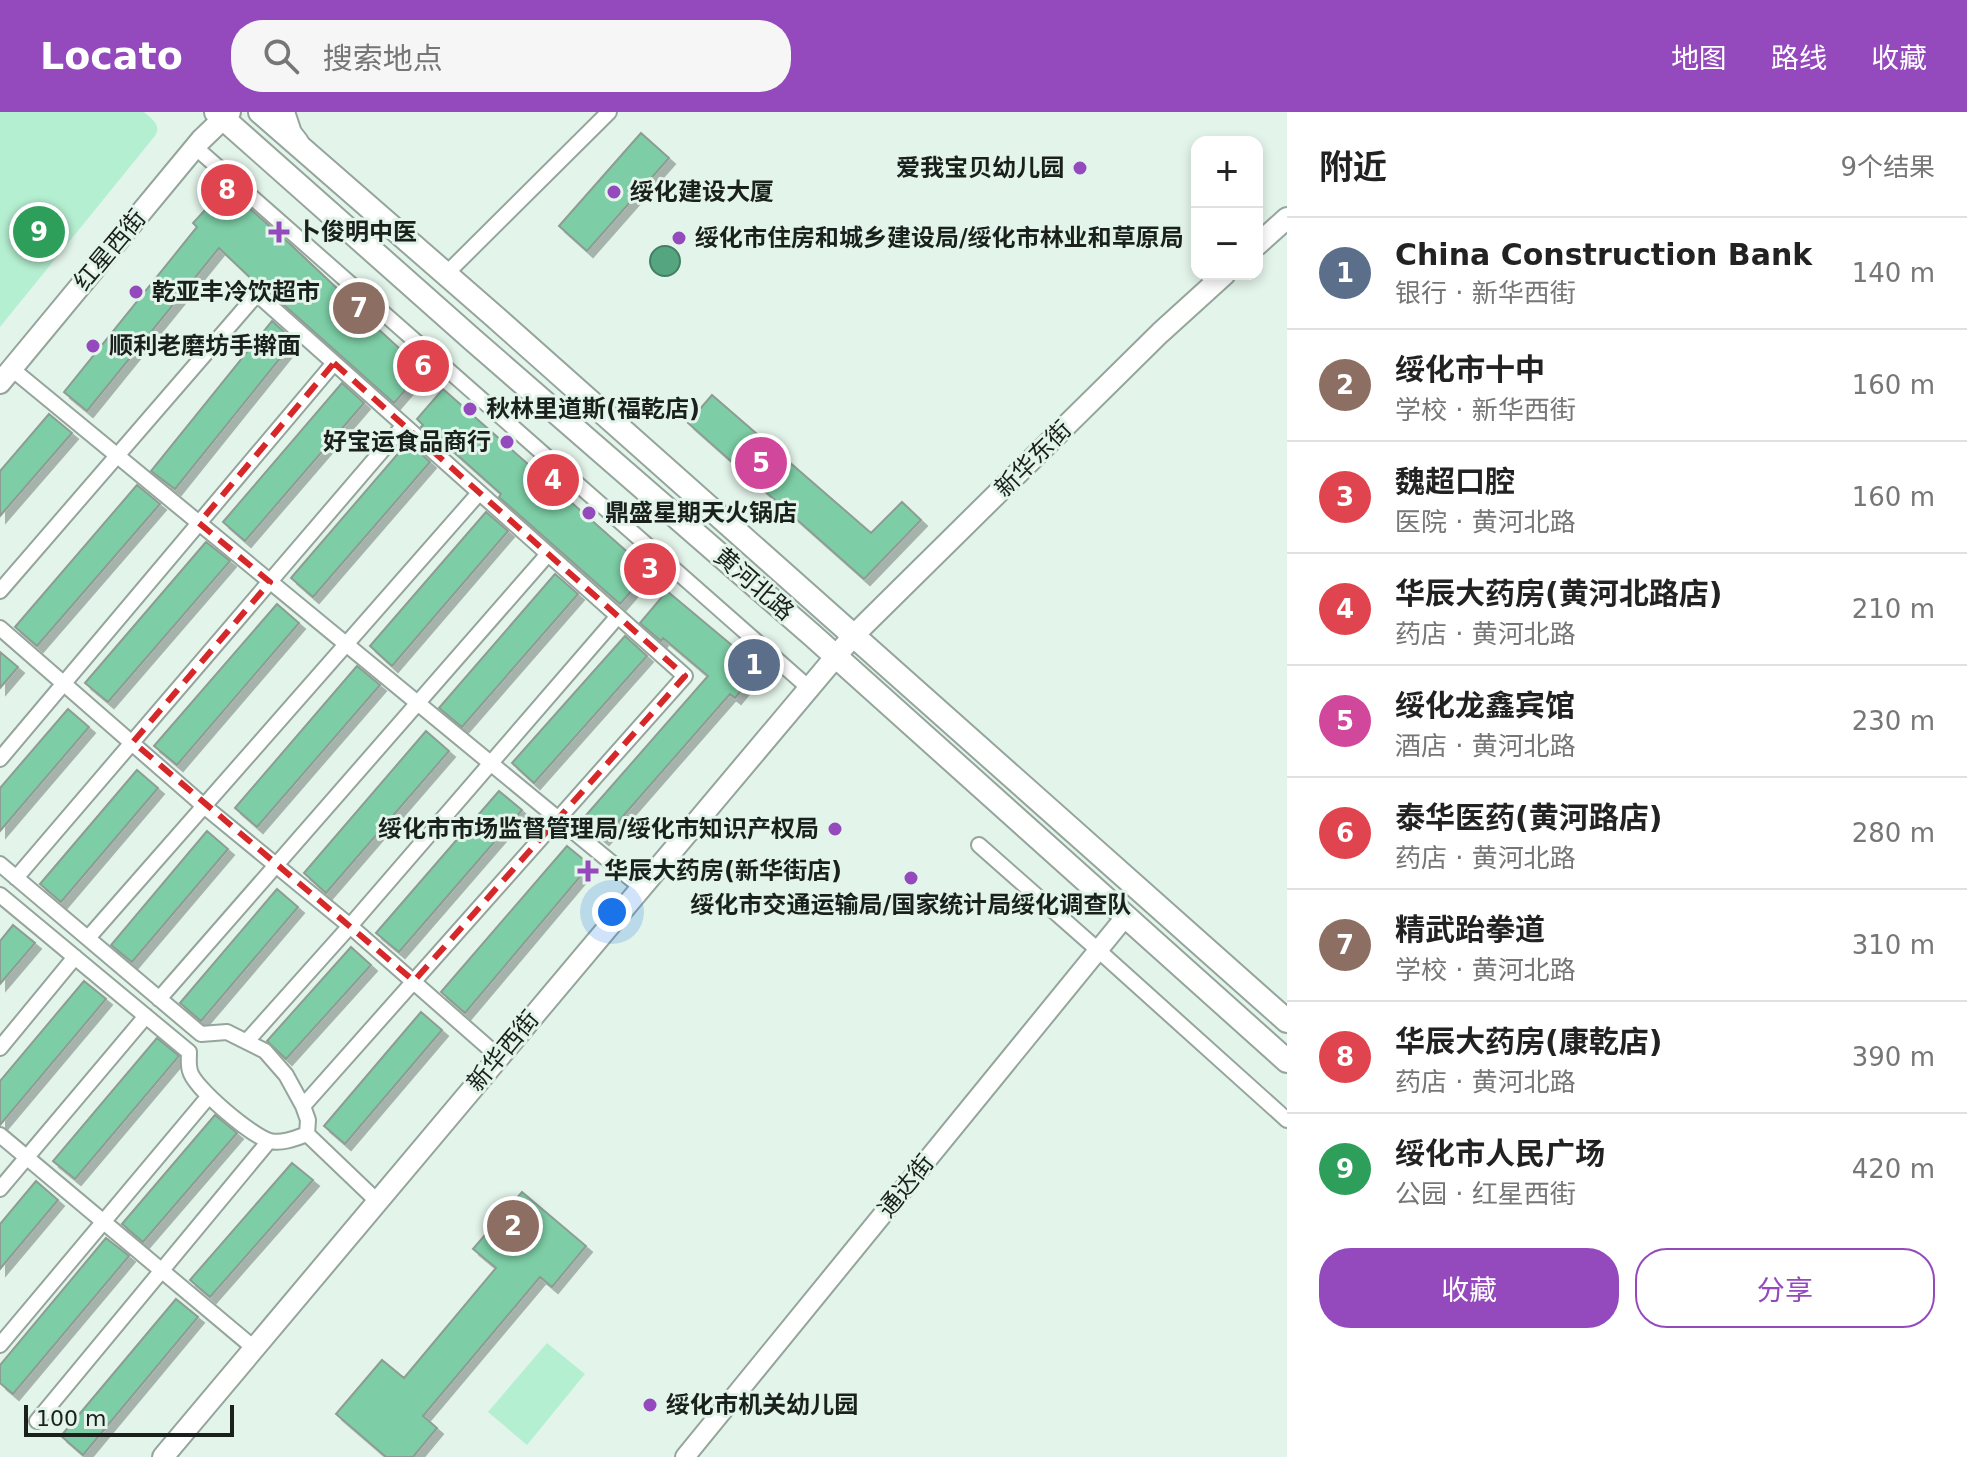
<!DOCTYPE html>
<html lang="zh">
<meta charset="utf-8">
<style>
:root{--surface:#fff;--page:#f6f6f6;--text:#222;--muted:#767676;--line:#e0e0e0;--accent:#944abd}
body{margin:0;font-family:"DejaVu Sans","Noto Sans SC",sans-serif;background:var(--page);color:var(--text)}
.controls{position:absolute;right:24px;top:24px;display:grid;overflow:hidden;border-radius:16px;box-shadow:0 4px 12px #0003}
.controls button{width:72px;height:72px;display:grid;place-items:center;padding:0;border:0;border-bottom:2px solid var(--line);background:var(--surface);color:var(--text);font:40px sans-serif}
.scale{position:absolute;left:24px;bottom:20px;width:210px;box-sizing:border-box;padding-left:8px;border:4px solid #1a201c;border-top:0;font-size:22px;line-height:28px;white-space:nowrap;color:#1a201c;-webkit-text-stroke:6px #e3f4ea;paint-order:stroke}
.you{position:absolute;left:612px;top:800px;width:28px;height:28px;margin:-20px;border:6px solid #fff;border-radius:50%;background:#1a73e8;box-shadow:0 0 0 12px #1a73e833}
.badge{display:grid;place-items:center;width:52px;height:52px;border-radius:50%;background:var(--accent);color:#fff;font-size:26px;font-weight:700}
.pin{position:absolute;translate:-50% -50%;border:4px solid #fff;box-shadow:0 2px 8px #0006}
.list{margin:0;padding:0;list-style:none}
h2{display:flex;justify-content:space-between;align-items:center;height:104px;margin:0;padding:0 32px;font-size:34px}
h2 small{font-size:26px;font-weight:400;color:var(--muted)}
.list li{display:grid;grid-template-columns:52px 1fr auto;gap:24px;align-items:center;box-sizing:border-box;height:112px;padding:0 32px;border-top:2px solid var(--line)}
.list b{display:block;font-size:30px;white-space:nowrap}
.list p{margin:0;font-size:26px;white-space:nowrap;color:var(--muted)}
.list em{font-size:26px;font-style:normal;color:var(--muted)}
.actions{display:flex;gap:16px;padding:24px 32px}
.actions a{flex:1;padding:18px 0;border:2px solid var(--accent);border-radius:32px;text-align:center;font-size:28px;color:var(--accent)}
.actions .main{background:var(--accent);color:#fff}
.icon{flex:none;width:44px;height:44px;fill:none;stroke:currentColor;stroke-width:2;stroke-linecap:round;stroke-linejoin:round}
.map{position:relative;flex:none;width:1287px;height:1345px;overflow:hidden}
header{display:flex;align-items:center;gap:48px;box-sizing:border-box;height:112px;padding:0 40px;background:var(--accent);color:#fff}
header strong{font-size:38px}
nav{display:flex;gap:44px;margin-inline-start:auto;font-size:28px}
.search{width:560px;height:72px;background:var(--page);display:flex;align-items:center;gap:20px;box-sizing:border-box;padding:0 28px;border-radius:32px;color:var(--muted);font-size:30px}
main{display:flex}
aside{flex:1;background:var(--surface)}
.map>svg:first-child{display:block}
.green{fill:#b5efd1}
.water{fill:#55a680;stroke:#437e62;stroke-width:2}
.building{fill:#7dcea6;stroke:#8d9d94;stroke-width:2;filter:url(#shadow)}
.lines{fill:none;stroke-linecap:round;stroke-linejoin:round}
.minor-casing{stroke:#95a59c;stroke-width:18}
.tertiary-casing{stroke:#95a59c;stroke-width:22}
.secondary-casing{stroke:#95a59c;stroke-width:24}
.primary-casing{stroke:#95a59c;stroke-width:26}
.minor{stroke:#fff;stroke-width:14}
.tertiary{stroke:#fff;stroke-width:18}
.secondary{stroke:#fff;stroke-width:20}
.primary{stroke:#fff;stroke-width:22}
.marked{fill:none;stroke:#d62828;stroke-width:6;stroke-dasharray:16 10;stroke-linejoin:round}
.poi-dot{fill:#944abd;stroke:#e3f4ea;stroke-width:3}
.labels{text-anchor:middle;stroke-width:6;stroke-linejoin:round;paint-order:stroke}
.poi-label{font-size:24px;font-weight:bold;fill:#1a201c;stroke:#e3f4ea;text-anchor:start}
.street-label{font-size:24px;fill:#1a201c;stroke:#e3f4ea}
</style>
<header>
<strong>Locato</strong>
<div class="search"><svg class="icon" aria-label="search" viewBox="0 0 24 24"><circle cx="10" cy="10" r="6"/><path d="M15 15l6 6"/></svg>搜索地点</div>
<nav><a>地图</a><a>路线</a><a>收藏</a></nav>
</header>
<main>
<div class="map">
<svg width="1287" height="1345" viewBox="0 0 1287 1345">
<defs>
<filter id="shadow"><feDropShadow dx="6" dy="6" stdDeviation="0" flood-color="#0004"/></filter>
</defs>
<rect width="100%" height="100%" fill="#e3f4ea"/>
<path class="green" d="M0,0H144C152,7 163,14 154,25L0,215Z
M547,1231L585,1262L527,1333L488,1300Z"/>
<path class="water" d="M650 149a15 15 0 1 1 30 0a15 15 0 1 1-30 0Z"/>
<path class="building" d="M641,21L669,46L587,139L559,114Z
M226,80L232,81L290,132L342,181L340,182L423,258L394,291L264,175L257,172L219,136L87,299L64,280L197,115L193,111L218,84Z
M272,209L294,229L175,377L151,359Z
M342,271L364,291L245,429L223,410Z
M443,277L649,459L620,492L499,385L501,382L445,332L443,335L421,315L423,313L417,307Z
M712,283L871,421L902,390L921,408L864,467L688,311Z
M49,302L72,321L0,404V359Z
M408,330L430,350L313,485L291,466Z
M137,373L160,392L37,534L15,515Z
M486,400L508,419L392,554L370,534Z
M206,430L230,449L108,590L85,571Z
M555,462L578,482L462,615L439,596Z
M667,479L746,545L749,569L735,586L730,582L603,727L581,709L708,564L663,526L661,529L640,511Z
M277,492L299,511L177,653L154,634Z
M625,524L647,544L534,671L512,651Z
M0,540L18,555L0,576Z
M357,554L380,573L257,715L235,696Z
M68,597L89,615L0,719V676Z
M426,619L449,639L326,781L304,761Z
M137,658L158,676L61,790L40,772Z
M499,679L522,698L399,840L376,821Z
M207,719L228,737L132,850L111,833Z
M567,734L590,753L465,901L441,880Z
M277,777L298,795L201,909L180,891Z
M13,813L35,831L0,872V829Z
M351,835L371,853L286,947L267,929Z
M84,869L106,887L0,1013V969Z
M421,900L442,918L345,1032L324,1014Z
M157,926L179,944L75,1067L53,1049Z
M215,1003L237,1021L143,1130L122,1112Z
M292,1051L313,1068L210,1185L190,1168Z
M36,1069L58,1088L0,1157V1112Z
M522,1080L586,1134L552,1175L540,1165L423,1304L437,1316L413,1345H386L336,1302L382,1248L404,1266L496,1156L473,1137Z
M106,1126L129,1144L13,1282L0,1271V1253Z
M176,1187L198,1205L83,1343L61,1324Z"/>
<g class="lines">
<defs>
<path id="minor" d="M195,35L809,576
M446,162L609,0
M12,257L641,775
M0,479L257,182L685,564L303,994
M0,516L204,694L350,814L499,945
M0,647L334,251
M979,733L1098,838L1287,1008
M0,752L201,922L227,920L265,939L286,963L303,994L308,1008L307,1022L377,1089
M16,766L404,313
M0,783L189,940C189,946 188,953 190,959C194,976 253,1025 270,1029C282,1032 296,1026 307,1022
M88,826L479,381
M159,887L548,442
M247,929L350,814L618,504
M0,936L75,845
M0,1023L254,1236
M0,1077L146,904
M0,1233L209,984
M37,1309L269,1029"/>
<path id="tertiary" d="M685,1345L1126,804"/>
<path id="secondary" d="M284,0L291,21L298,30
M1257,133L1287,106
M0,271L201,28L230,0
M163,1345L853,524L1160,221L1225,162"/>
<path id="primary" d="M216,0L473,228L812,523L1287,949
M260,0L494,204L1287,909"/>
</defs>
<use href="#minor" class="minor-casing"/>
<use href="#tertiary" class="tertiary-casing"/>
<use href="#secondary" class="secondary-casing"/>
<use href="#primary" class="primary-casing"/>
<use href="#minor" class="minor"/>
<use href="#tertiary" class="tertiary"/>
<use href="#secondary" class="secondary"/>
<use href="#primary" class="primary"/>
</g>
<path class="marked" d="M334,251L685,564L414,869L133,630L270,470L199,411Z"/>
<g class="poi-dot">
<circle cx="1080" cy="56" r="8"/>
<circle cx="614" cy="80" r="8"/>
<path d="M275 108h8v8h8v8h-8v8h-8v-8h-8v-8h8z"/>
<circle cx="679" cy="126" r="8"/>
<circle cx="136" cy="180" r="8"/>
<circle cx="93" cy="234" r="8"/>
<circle cx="470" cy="297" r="8"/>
<circle cx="507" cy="330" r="8"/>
<circle cx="589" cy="401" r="8"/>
<circle cx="835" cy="717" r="8"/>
<path d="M584 747h8v8h8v8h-8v8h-8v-8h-8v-8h8z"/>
<circle cx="911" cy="766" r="8"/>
<circle cx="650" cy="1293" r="8"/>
</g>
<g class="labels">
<g class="poi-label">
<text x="1064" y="64" text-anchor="end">爱我宝贝幼儿园</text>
<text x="630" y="88">绥化建设大厦</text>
<text x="297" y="128">卜俊明中医</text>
<text x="695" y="134">绥化市住房和城乡建设局/绥化市林业和草原局</text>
<text x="152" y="188">乾亚丰冷饮超市</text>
<text x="109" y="242">顺利老磨坊手擀面</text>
<text x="486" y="305">秋林里道斯(福乾店)</text>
<text x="491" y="338" text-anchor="end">好宝运食品商行</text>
<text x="605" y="409">鼎盛星期天火锅店</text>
<text x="819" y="725" text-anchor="end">绥化市市场监督管理局/绥化市知识产权局</text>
<text x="604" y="767">华辰大药房(新华街店)</text>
<text x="911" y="801" text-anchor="middle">绥化市交通运输局/国家统计局绥化调查队</text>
<text x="666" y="1301">绥化市机关幼儿园</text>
</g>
<g class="street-label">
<text transform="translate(110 138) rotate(-50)" y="8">红星西街</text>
<text transform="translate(1033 347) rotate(-45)" y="8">新华东街</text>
<text transform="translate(754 472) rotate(41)" y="8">黄河北路</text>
<text transform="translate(503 939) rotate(-50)" y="8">新华西街</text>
<text transform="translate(906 1074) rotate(-51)" y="8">通达街</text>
</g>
</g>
</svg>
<div class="controls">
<button>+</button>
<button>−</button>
</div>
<div class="scale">100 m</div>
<div class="you"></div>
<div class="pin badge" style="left:754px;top:553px;background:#5c6f8a">1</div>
<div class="pin badge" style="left:513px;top:1114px;background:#8d6e63">2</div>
<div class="pin badge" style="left:650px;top:457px;background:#e0444e">3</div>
<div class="pin badge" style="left:553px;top:368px;background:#e0444e">4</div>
<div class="pin badge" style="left:761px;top:351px;background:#d1479c">5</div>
<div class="pin badge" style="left:423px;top:254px;background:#e0444e">6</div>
<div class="pin badge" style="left:359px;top:196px;background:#8d6e63">7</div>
<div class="pin badge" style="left:227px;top:78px;background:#e0444e">8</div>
<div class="pin badge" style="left:39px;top:120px;background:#2e9e5b">9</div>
</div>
<aside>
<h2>附近<small>9个结果</small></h2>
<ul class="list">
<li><span class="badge" style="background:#5c6f8a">1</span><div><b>China Construction Bank</b><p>银行 · 新华西街</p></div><em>140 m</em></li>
<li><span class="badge" style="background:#8d6e63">2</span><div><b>绥化市十中</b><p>学校 · 新华西街</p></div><em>160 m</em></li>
<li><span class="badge" style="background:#e0444e">3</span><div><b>魏超口腔</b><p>医院 · 黄河北路</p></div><em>160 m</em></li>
<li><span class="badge" style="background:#e0444e">4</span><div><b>华辰大药房(黄河北路店)</b><p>药店 · 黄河北路</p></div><em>210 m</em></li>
<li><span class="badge" style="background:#d1479c">5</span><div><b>绥化龙鑫宾馆</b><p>酒店 · 黄河北路</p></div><em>230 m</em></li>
<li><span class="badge" style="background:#e0444e">6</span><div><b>泰华医药(黄河路店)</b><p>药店 · 黄河北路</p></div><em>280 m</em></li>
<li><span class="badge" style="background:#8d6e63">7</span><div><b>精武跆拳道</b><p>学校 · 黄河北路</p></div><em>310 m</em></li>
<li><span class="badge" style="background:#e0444e">8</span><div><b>华辰大药房(康乾店)</b><p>药店 · 黄河北路</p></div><em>390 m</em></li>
<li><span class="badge" style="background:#2e9e5b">9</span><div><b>绥化市人民广场</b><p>公园 · 红星西街</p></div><em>420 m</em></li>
</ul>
<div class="actions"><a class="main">收藏</a><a>分享</a></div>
</aside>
</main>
